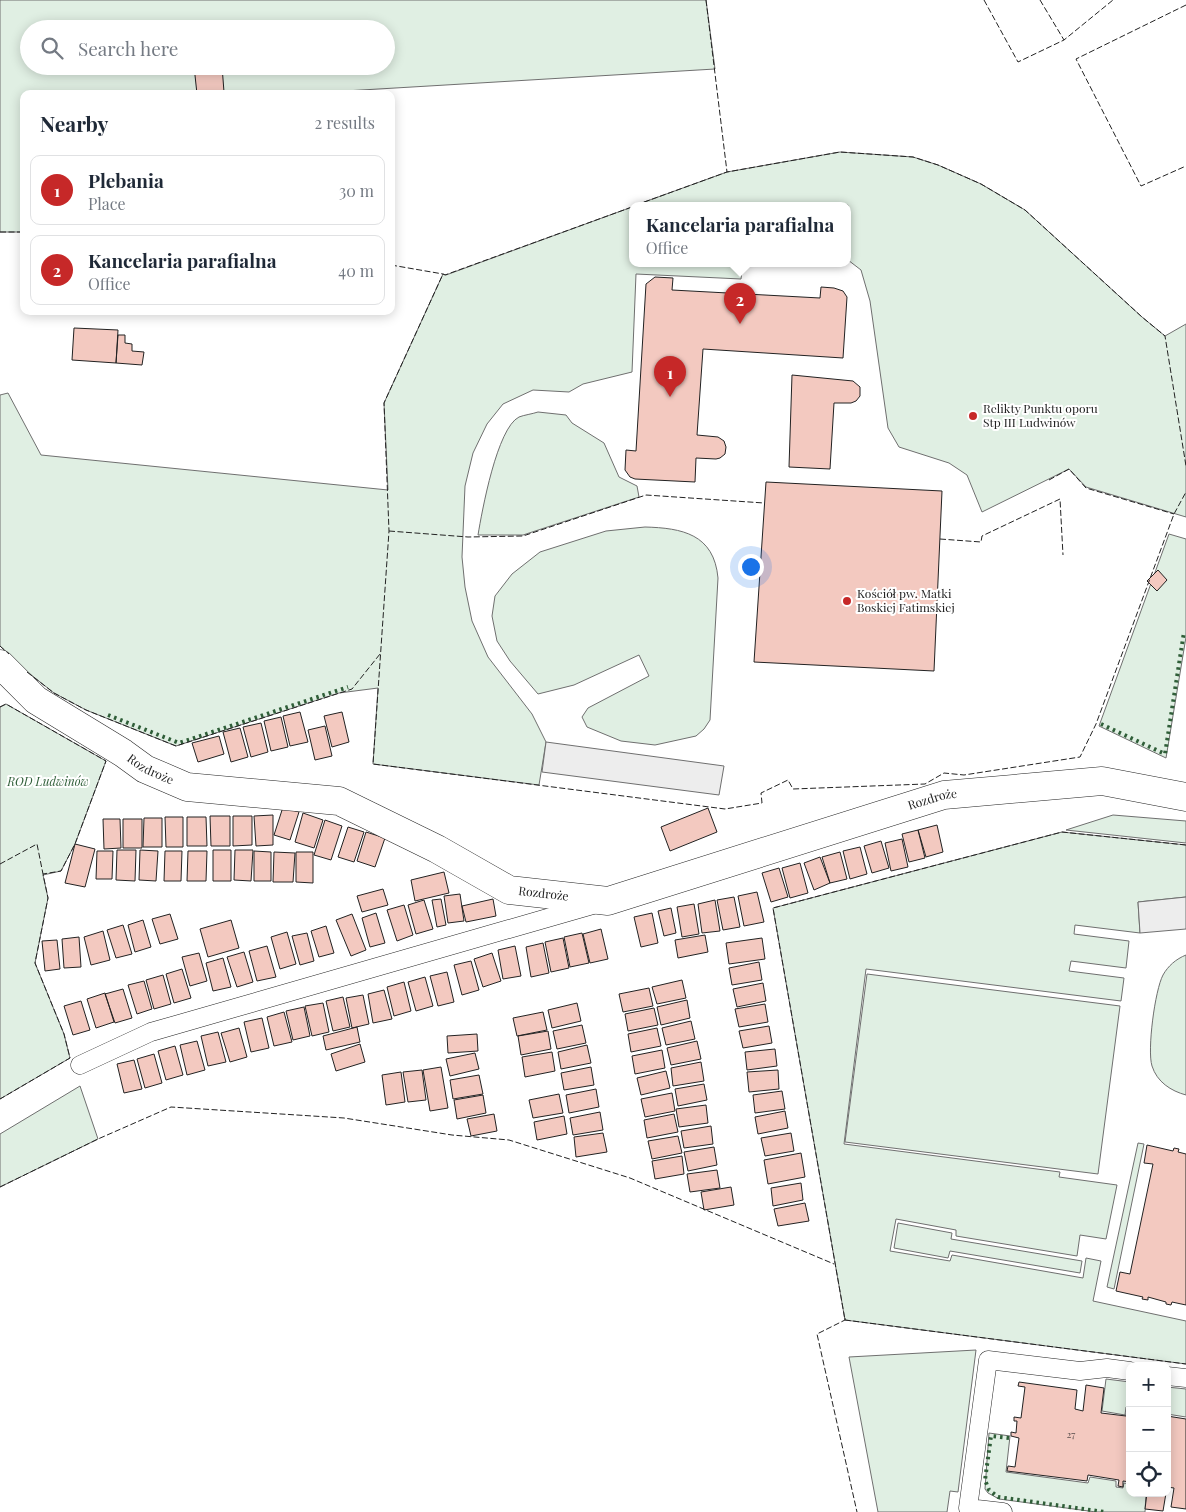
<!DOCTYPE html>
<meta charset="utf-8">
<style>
:root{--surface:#fff;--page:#f2f2f3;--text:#1f2937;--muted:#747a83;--line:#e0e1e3;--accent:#c62828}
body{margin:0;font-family:"Playfair Display",serif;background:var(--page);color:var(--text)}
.controls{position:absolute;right:15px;bottom:15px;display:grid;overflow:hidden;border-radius:10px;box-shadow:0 2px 12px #0003}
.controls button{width:45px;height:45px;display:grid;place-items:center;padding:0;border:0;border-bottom:1px solid var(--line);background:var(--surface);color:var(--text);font:25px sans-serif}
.you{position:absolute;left:750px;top:566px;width:18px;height:18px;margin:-12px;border:4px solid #fff;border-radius:50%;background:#1a73e8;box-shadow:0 0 0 8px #1a73e833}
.badge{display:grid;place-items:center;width:32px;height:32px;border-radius:50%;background:var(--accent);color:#fff;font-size:16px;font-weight:700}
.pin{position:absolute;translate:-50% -41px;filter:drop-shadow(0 1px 2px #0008)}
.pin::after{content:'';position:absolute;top:26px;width:18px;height:15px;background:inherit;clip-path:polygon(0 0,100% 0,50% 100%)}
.popup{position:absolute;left:629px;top:202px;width:222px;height:65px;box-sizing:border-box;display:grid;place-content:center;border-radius:10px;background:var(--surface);filter:drop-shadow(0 1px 4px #0005);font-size:16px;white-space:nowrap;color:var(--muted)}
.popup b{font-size:19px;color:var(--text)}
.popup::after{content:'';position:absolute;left:50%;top:100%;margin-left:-10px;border:10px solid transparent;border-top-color:var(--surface)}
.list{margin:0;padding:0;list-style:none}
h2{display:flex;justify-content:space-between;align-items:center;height:65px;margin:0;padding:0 20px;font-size:21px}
h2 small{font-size:16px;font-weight:400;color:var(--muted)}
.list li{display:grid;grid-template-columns:32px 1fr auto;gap:15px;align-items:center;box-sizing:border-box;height:70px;margin:0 10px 10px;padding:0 10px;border:1px solid var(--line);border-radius:10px}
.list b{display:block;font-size:19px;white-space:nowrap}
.list p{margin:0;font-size:16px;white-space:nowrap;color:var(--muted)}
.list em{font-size:16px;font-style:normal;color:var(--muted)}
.icon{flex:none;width:28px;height:28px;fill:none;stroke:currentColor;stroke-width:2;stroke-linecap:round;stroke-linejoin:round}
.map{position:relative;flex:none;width:1186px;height:1512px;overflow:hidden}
.search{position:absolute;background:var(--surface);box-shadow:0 2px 12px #0003;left:20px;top:20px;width:375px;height:55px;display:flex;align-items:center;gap:12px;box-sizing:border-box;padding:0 18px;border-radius:28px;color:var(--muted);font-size:19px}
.panel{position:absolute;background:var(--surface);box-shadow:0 2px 12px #0003;left:20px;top:90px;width:375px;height:225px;border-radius:10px}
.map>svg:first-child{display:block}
.green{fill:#e0efe3;stroke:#6f6f6f;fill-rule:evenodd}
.parking{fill:#ededed;stroke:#6f6f6f}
.building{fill:#f3c9c0;stroke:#222}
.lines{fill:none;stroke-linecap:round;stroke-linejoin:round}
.service-casing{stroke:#222;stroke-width:19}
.minor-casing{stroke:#222;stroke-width:29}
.service{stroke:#fff;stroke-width:18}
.minor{stroke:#fff;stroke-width:28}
.hedge{stroke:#2f5e38;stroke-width:4;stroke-dasharray:2.5 4;stroke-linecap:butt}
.fence{stroke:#222;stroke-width:1;stroke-dasharray:6 2.5;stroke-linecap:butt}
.poi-dot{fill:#c62828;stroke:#fff;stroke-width:2}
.labels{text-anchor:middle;stroke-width:4;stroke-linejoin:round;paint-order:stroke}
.number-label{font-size:10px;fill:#564c4a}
.poi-label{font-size:12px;fill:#222;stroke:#fff;text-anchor:start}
.street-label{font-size:12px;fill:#222;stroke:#fff}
.park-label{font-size:12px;font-style:italic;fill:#2f5e38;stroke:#fff}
</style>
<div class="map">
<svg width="1186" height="1512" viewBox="0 0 1186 1512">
<rect width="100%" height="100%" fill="#fff"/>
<path class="green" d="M0,0H706L715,69L328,92V94H24V232H0ZM29,29H386V66H29Z
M840,152L913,157L938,165L981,184L1025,210L1142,317L1165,336L1186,324V517L1086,487L1069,469L982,512L967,475L949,463L899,447L888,428L870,301L861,270L848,260V205H636L727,172Z
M632,207V263H743L741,279L636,274L632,372L583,384L569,392L533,390L503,404L487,424L473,453L465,486L462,557L465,587L472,621L488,657L532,714L546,742L539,785L373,764L378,688L339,693L176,746L86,710L54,693L25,670L0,646V395L8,393L41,455L388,490L384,403L443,274L446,275Z
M538,412L566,415L572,423L604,443L619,477L637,486L639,497L523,535H478C482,511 497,428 519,417C524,415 532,414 538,412Z
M645,527C682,528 714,534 718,578L710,720L704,729L696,736L655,745L621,741L587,727L582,717L588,708L649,676L639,655L574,685L538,694L510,661L497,641L492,616L495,596L512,574L540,552L606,531Z
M1169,534L1186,539V637L1166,758L1099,726Z
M6,704L106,761L75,844L61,871L43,875L48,898L35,963L64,1034L70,1058L0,1099V707Z
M1113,815L1186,821V843L1066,830Z
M1062,832L1186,845V897L1138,902L1140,933L1075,925L1074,934L1129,941L1126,968L1071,961L1069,971L1124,978L1121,1001L866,969L844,1144L1060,1172L1059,1177L1117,1185L1106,1239L1080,1235L1077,1256L956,1236V1230L896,1219L890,1251L950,1261L952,1255L1083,1278L1086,1258L1101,1261L1093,1301L1186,1321V1364L845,1320L773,908Z
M1186,955V1095C1171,1091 1157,1082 1152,1066C1147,1050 1155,990 1163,975C1168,966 1176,959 1186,955Z
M867,974L1120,1006L1098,1174L845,1142Z
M80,1086L98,1139L0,1187V1134Z
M1138,1143L1144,1144L1114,1289L1107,1287Z
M898,1223L952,1233L951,1239L1082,1261L1080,1273L950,1251L948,1258L894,1248Z
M976,1350L958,1492L950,1491L947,1512H878L849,1357Z
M1106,1379L1130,1382V1408L1126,1407L1125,1415L1102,1411Z
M1167,1387L1186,1389V1417L1167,1414Z
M989,1433L1010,1436L1006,1472L1088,1483L1090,1477L1116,1481V1487L1123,1488L1124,1483L1130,1484V1493H1146L1145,1512H1096L999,1499L988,1493L985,1489Z"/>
<path class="parking" d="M546,742L724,766L719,795L542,772Z
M1186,897V929L1140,933L1138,902Z"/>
<path class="building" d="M194,66H222L224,92L197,94Z
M655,277L673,278L672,290L820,298L821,287L834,288L843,291L847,297L843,358L703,349L697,435L718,437L724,441L726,447L725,454L720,458L716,459L696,458L695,482L635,479L630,477L625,470L626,450L636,451L646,284Z
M74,328L118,330L116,363L72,360Z
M118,335H125V343L132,344V351L144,352L142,365L116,363Z
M792,375L853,381L860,387V396L856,401L851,403H834L830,469L789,467Z
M766,482L942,491L934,671L754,662Z
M1158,570L1167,580L1157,591L1147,581Z
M300,712L308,742L290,746L283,716Z
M342,712L349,742L332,747L324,716Z
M281,717L288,747L271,751L264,721Z
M261,723L268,752L251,757L243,727Z
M325,726L332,756L315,760L308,730Z
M240,728L248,757L231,762L223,732Z
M219,736L224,754L198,762L192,743Z
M283,807L299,812L290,840L274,835Z
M708,808L717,832L670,851L661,827Z
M303,813L323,820L314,848L295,842Z
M273,815V845L256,846L254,816Z
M210,816H230V846H211Z
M233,816H252V845L233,846Z
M165,817H183V847H166Z
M187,817H206L207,846H187Z
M144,818H162V847H143Z
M103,819H120L121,848L104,849Z
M123,819H142V848H123Z
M325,820L342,826L331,860L314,855Z
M937,825L943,852L926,857L918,830Z
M348,827L364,832L354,862L338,857Z
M918,830L925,858L909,862L902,834Z
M366,832L385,838L375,867L357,861Z
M902,839L908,867L891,871L885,843Z
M881,841L889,868L872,873L864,846Z
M75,844L95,849L85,887L65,883Z
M860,847L867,874L850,879L843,851Z
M117,850H136L135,881L116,880Z
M140,850L158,851L156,881L139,880Z
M213,850H231V881H213Z
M235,850H253L251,881L234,880Z
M97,851H113L112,879H96Z
M165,851H182L181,881H164Z
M188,851H207L206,881H187Z
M254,851L271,852V881H254Z
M274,852L295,853L293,882H273Z
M296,852H313V883L296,882Z
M840,852L847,879L830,883L822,857Z
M820,857L830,883L814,890L804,863Z
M800,863L808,893L790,898L782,868Z
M779,868L788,897L771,902L762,873Z
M444,872L449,893L415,901L411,880Z
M383,889L388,905L362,912L357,896Z
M757,892L764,922L744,926L738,896Z
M460,894L464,921L448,923L444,896Z
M734,897L740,927L723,930L717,900Z
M441,899L446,925L437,927L432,900Z
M493,899L496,916L466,922L462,906Z
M424,900L433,929L416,934L408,905Z
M715,900L720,931L702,933L698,904Z
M694,904L699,934L682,937L677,907Z
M404,905L413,935L397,941L387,910Z
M671,908L676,933L664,936L658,911Z
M376,913L385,943L370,947L362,918Z
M652,913L658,943L641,947L634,917Z
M170,914L178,939L160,944L152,919Z
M352,914L366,950L351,956L336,920Z
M143,920L151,947L135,952L128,925Z
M231,920L239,948L208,957L200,929Z
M123,925L132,954L116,958L107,930Z
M326,926L334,953L319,957L311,931Z
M601,929L608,959L590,963L583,934Z
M103,931L110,960L91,965L84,937Z
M287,932L296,964L280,969L271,937Z
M307,933L314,961L300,965L292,936Z
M582,933L589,963L570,967L564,937Z
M705,935L708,952L678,958L675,940Z
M79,937L81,967L64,968L62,939Z
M563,938L569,968L551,972L545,942Z
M762,938L765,959L729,964L726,943Z
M57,940L60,969L45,971L42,941Z
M543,943L549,973L531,977L526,947Z
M267,946L276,977L257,981L249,951Z
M515,946L521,976L503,979L498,950Z
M244,952L253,982L237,987L227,957Z
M199,953L207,981L190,986L182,957Z
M492,953L501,981L483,987L474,959Z
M223,958L231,987L213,991L206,963Z
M471,961L479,990L462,995L454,965Z
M759,962L762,980L732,985L729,968Z
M182,969L191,998L174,1003L166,974Z
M447,972L454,1002L438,1006L430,976Z
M163,975L171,1004L154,1009L146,980Z
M425,977L433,1006L416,1011L408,982Z
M682,980L686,998L657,1004L652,987Z
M144,981L152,1009L137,1014L128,985Z
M404,982L411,1011L394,1016L387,987Z
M763,983L766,1001L737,1007L733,989Z
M649,988L653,1006L623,1012L619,994Z
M123,989L132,1018L115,1023L105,994Z
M384,990L392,1019L373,1023L368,994Z
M105,993L114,1022L96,1028L87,999Z
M363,995L369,1024L352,1028L346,998Z
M343,997L350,1027L333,1031L326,1001Z
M687,1000L690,1018L661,1025L657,1007Z
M81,1001L90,1030L73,1035L64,1006Z
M323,1003L329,1032L312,1036L305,1006Z
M577,1003L581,1021L552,1028L548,1010Z
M765,1004L768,1022L739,1027L735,1009Z
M304,1007L310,1036L293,1040L286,1011Z
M654,1008L658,1025L628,1031L625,1014Z
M284,1012L292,1042L274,1046L267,1017Z
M543,1012L547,1030L517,1036L513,1018Z
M262,1018L269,1048L251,1052L244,1022Z
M691,1021L695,1039L666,1045L662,1028Z
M582,1025L586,1043L557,1049L553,1031Z
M769,1026L772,1043L743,1048L739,1031Z
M357,1027L360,1042L326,1050L323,1036Z
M239,1028L247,1057L230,1062L221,1033Z
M657,1028L661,1046L631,1052L628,1034Z
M548,1031L551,1049L521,1055L518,1036Z
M218,1032L226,1062L208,1066L201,1036Z
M477,1034L478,1051L448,1053L447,1036Z
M197,1041L205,1070L187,1075L180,1045Z
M697,1041L701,1059L671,1065L667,1048Z
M360,1044L365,1062L336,1071L331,1054Z
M587,1045L591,1063L561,1069L558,1052Z
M175,1046L183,1075L166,1080L158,1051Z
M775,1049L777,1066L747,1070L745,1052Z
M662,1050L665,1068L635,1074L632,1056Z
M552,1052L555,1071L525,1077L522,1057Z
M475,1053L479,1069L450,1076L446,1059Z
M154,1054L162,1083L145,1088L137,1059Z
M134,1060L142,1089L124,1093L117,1064Z
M701,1062L704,1081L673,1086L671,1068Z
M441,1067L448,1108L430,1111L423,1070Z
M591,1067L594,1085L564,1090L561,1073Z
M422,1070L426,1100L408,1102L403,1072Z
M778,1070L779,1089L749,1092L747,1072Z
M666,1071L670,1088L641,1095L637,1078Z
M401,1072L405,1102L386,1105L382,1075Z
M479,1075L483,1094L453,1099L450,1080Z
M704,1084L707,1100L678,1106L675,1089Z
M596,1089L599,1107L569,1113L566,1095Z
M782,1091L785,1109L755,1113L753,1095Z
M672,1093L675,1111L645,1117L641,1099Z
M559,1094L563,1113L533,1118L529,1100Z
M483,1095L486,1113L457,1119L454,1100Z
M706,1105L708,1123L679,1127L676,1109Z
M785,1111L788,1128L758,1134L755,1117Z
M600,1112L603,1130L573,1135L570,1118Z
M494,1114L497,1131L471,1136L467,1119Z
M674,1114L678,1132L647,1138L644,1120Z
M564,1116L567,1134L537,1140L534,1122Z
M711,1126L713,1144L684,1148L681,1131Z
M603,1133L607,1152L576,1157L574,1137Z
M791,1133L794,1151L765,1156L761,1138Z
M678,1136L682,1153L652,1159L648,1141Z
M1147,1145L1173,1151L1174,1148L1179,1149L1178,1152L1186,1154V1305L1172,1302L1171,1305L1166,1304V1302L1148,1297V1300L1142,1299L1143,1297L1116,1291L1120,1272L1130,1274L1153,1164L1144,1163Z
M714,1147L717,1165L688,1171L684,1152Z
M801,1153L805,1177L768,1184L764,1160Z
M682,1156L684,1174L655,1179L652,1161Z
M717,1170L720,1188L690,1192L687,1174Z
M801,1183L803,1200L773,1206L771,1188Z
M731,1187L734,1205L704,1210L701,1192Z
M805,1203L809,1221L778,1226L774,1209Z
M1019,1382L1077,1390L1075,1409L1083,1411L1086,1385L1104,1388L1101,1413L1126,1416L1127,1409H1130V1482L1123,1481V1487L1118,1486L1119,1480L1088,1475L1087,1481L1007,1471L1008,1466L1015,1467L1019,1438L1011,1436V1432L1016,1433L1017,1421H1014V1417L1021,1418L1025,1387L1018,1386Z
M1167,1416L1186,1419V1509L1171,1507L1174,1488L1167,1487Z
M1147,1493H1166L1163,1511L1145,1509Z"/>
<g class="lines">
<defs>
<path id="service" d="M80,1065L151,1032L596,904
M1167,1376L1186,1378
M1003,1512L968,1508L988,1360L1080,1371L1107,1368L1130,1371"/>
<g id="minor">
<path id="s1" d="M0,664L36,700L123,753L145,769L187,787L339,801L437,849L509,890L608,901L944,795L1102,781L1186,797"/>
</g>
</defs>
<use href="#service" class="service-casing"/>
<use href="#minor" class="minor-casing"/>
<use href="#service" class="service"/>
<use href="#minor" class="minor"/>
<path class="hedge" d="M108,715L179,743L348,687
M1101,724L1165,754L1184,632
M1009,1438L991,1436L985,1480L989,1490L998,1497L1105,1512"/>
<path class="fence" d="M706,0L727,172
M984,0L1018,62L1064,40L1113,0
M1040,0L1064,40
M1186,5L1076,59L1141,186L1186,166
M636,205L727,172L840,152L913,157L938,165L981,184L1025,210L1142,317L1165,336L1186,466
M632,207L445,275L443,274L384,403L389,531L373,764L725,809L762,803L761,793L788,780L793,789L925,784L944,773L964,775L1080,757L1096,724L1174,514L1186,492
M0,232H24
M391,265L443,274
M1049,480L1069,469L1086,488L1174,514
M389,531L468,537L523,536L646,495L764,503
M940,539L981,542L982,536L1060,499L1063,555
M0,646L9,654
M27,672L54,693L86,710L176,746L352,689L380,654
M0,707L6,704L106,761L75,844L61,871L43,874L48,898L35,963L64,1034L70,1058L0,1099
M1186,845L1062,832L773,908L845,1320L1186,1364
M0,864L37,844L43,874
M0,1187L98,1139L171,1107L344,1118L452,1135L509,1140L630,1178L834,1264
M845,1318V1320L817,1334L857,1512"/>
</g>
<g class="poi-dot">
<circle cx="973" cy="416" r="5"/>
<circle cx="847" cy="601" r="5"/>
</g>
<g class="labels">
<g class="number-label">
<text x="1071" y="1438">27</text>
</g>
<g class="poi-label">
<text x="983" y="413">Relikty Punktu oporu<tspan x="983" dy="14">Stp III Ludwinów</tspan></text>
<text x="857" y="598">Kościół pw. Matki<tspan x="857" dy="14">Boskiej Fatimskiej</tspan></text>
</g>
<g class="street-label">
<text dy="4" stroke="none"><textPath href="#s1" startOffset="185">Rozdroże</textPath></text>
<text dy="4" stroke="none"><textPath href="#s1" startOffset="1010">Rozdroże</textPath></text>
<text dy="4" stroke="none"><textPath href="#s1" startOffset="605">Rozdroże</textPath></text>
</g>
<g class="park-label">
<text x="48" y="786">ROD Ludwinów</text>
</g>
</g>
</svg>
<div class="controls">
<button>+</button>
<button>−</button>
<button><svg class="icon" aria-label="locate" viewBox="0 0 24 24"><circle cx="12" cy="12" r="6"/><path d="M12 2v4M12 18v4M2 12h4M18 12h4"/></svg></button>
</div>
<div class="you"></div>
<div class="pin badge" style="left:670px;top:397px">1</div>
<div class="pin badge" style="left:740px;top:324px">2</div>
<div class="popup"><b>Kancelaria parafialna</b>Office</div>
<div class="search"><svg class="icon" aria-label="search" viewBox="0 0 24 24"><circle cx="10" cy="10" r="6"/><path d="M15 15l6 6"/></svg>Search here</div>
<section class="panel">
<h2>Nearby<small>2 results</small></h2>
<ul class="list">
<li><span class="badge">1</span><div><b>Plebania</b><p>Place</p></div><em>30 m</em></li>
<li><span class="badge">2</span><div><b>Kancelaria parafialna</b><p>Office</p></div><em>40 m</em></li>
</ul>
</section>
</div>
